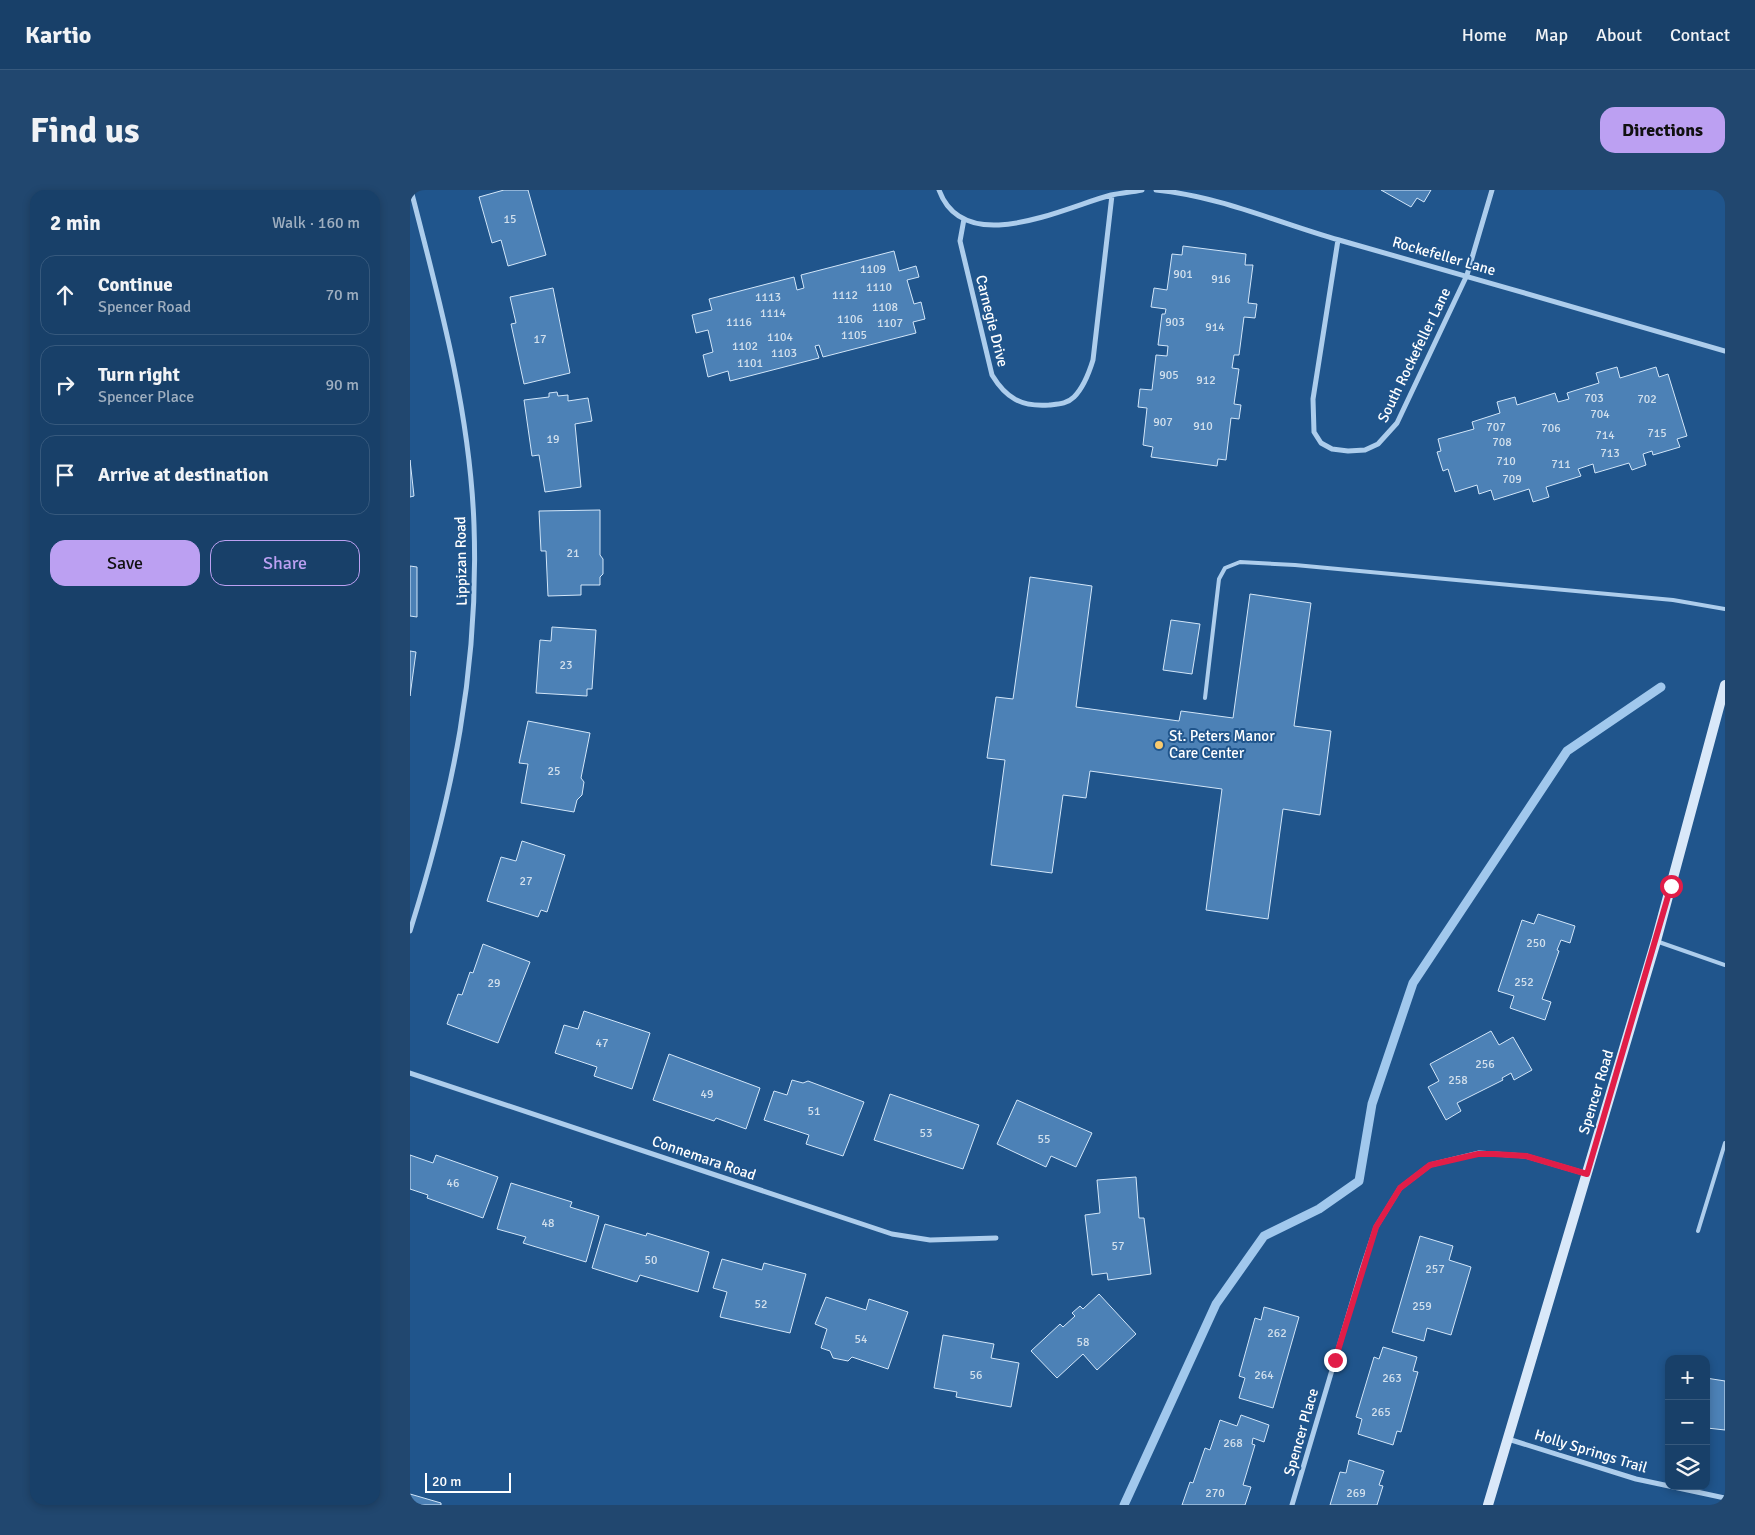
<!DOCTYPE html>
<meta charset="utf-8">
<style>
:root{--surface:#184069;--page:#21476f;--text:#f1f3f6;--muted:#9fafc0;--line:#36597d;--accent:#bca0f2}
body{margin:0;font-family:Signika,sans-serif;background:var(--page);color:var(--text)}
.controls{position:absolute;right:15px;bottom:15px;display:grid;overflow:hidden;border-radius:10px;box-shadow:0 2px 8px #0003}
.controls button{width:45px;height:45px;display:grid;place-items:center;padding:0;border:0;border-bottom:1px solid var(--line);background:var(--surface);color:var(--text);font:25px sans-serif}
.scale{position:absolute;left:15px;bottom:12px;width:86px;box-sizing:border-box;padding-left:5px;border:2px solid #fff;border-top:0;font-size:14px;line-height:18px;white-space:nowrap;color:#fff;-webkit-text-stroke:4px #20558c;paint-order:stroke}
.stop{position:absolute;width:15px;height:15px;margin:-11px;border:4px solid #e11d48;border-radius:50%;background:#fff}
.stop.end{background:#e11d48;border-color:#fff;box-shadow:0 1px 5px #0008}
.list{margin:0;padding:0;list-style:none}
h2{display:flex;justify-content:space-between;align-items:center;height:65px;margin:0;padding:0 20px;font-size:21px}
h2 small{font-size:16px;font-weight:400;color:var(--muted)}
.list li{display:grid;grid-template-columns:32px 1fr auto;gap:15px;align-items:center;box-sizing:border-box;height:80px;margin:0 10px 10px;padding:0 10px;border:1px solid var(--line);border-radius:15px}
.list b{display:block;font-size:19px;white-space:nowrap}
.list p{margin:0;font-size:16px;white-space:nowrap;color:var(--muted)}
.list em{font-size:16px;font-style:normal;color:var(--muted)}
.actions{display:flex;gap:10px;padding:15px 20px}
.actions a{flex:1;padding:11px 0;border:1px solid var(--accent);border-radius:15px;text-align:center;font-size:18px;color:var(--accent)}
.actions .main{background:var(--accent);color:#111}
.icon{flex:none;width:28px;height:28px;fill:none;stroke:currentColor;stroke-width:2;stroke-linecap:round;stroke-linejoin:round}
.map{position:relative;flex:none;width:1315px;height:1315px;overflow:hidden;border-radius:15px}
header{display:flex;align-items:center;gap:30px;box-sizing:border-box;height:70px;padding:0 25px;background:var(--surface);border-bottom:1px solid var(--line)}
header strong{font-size:24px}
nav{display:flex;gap:28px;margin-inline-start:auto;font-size:18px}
.intro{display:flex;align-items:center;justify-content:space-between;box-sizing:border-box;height:120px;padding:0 30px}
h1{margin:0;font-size:35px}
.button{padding:12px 22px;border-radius:15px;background:var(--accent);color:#111;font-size:18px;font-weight:700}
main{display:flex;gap:30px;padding:0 30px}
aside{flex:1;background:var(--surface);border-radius:15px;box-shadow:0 2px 8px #0003}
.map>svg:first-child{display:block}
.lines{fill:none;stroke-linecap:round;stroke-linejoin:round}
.stream{stroke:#a1c8ed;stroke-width:9}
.building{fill:#4c81b6;stroke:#d2e6f9}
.lane{stroke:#adcdec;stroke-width:4}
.street{stroke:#adcdec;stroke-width:5}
.secondary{stroke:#d9e8f9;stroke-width:10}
.route{stroke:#e11d48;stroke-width:6}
.poi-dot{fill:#f9ca6e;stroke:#20558c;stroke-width:2}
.labels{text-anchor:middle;stroke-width:4;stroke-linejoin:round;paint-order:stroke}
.number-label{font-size:12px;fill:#d2e0ed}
.street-label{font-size:15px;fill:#fff;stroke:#20558c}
.poi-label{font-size:15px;fill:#fff;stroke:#20558c;text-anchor:start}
</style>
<header>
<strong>Kartio</strong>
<nav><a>Home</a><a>Map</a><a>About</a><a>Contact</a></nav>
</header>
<div class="intro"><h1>Find us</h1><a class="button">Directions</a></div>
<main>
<aside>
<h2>2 min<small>Walk · 160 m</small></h2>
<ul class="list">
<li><svg class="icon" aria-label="ahead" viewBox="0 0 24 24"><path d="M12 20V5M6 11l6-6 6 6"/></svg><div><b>Continue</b><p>Spencer Road</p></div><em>70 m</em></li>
<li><svg class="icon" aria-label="right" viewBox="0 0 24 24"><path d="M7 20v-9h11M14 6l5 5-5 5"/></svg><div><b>Turn right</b><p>Spencer Place</p></div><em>90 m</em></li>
<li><svg class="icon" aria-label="arrive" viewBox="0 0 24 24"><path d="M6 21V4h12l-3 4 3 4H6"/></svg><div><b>Arrive at destination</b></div></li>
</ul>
<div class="actions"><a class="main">Save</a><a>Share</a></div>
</aside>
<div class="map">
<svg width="1315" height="1315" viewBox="0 0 1315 1315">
<rect width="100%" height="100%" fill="#20558c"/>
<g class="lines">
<path class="stream" d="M714,1315L806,1114L854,1046L909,1019L949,991L962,914L1003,793L1157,561L1251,497"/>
</g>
<path class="building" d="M94,0H118L136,65L98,76L91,50L82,53L69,7Z
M971,0H1021L1014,12L1007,8L1001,17Z
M773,56L836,64L835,75H843L838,113L847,114L845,128L834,127L829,165H824L822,178L829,179L824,214L831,215L829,229L821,228L816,270L808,269L807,276L741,267L743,257L733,255L737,218L728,217L730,199L742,200L746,165L757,166L758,156L748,155L752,124H755L756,119L741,117L744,98L757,100L762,64L772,65Z
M484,61L489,81L506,76L509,87L497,90L504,114L511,112L515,129L503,132L506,143L413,167L409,155L405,156L409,168L320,191L318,181L298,187L293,165L303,162L298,140L286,143L282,125L302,120L299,109L384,87L387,100L394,98L391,85Z
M143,98L160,183L114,194L101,134L106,133L100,107Z
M1207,177L1210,188L1246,177L1249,187L1258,184L1277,246L1267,249L1270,257L1243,265L1242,261L1233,264L1236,275L1222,280L1219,273L1185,283L1183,274L1168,279L1171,286L1136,297L1139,307L1123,312L1119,299L1084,310L1081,300L1069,304L1067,295L1045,302L1038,279L1033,281L1027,262L1031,261L1028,249L1064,239L1062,232L1090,223L1087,212L1105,207L1107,215L1145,203L1148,212L1159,209L1157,203L1189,193L1186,183Z
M147,202L148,206L158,205V211L178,208L182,231L165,234L171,297L135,302L129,265L122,266L114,210L139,207V203Z
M0,270L4,306L0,307Z
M190,320V365L193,369V384L190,387V395H171V405L138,406L136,361H131L129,321Z
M0,376L7,377V427L0,426Z
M620,387L682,396L666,517L769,531L771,521L823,528L840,404L901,413L884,536L921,541L910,625L873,619L858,729L796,720L812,599L680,581L676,608L653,605L642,683L581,675L595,570L577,568L586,507L603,509Z
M761,430L790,434L782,484L753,480Z
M142,437L186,440L182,499H177V506L126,503L130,450L141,451Z
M0,461L6,462L0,506Z
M118,531L180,543L171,588L174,592L172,605L167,610L164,622L111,613L118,574L109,573Z
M112,651L155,665L137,722L131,720L128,727L77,711L91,667L106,671Z
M1128,724L1165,736L1160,753L1151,750L1147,760L1149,761L1132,809L1141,812L1135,830L1100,818L1104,806L1088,801L1112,730L1124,734Z
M73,754L120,772L88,853L37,834L48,804L52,805L60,782L63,783Z
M174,821L240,843L222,899L184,886L187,877L145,863L154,835L168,839Z
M1081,841L1089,855L1103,847L1122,880L1104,890L1101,883L1092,888L1093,890L1047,913L1051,921L1036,930L1018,897L1029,891L1020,874Z
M259,864L350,898L336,939L306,928L304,931L243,910Z
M382,890L393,893L398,891L454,912L433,966L396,954L399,945L354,930L364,901L377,905Z
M480,904L569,935L553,979L464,950Z
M607,910L682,943L666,977L641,966L636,977L587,954Z
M0,965L23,973L26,965L88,987L73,1028L17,1008L18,1005L0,999Z
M726,987L729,1028H734L741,1084L698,1090L697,1083L682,1085L675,1025L690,1023L687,990Z
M101,993L162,1012L160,1017L189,1026L176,1072L113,1053L116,1047L87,1039Z
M195,1034L236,1046L237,1043L299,1062L288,1102L230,1085L227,1092L182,1078Z
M1010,1046L1043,1056L1039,1070L1061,1077L1041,1145L1017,1138L1014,1151L982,1142Z
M312,1069L352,1080L354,1073L396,1084L380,1143L310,1127L317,1102L303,1098Z
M689,1104L726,1144L687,1180L673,1164L647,1188L621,1161L650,1134L653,1137L665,1126L662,1123L670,1116L673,1119Z
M416,1107L456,1120L459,1109L498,1122L478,1179L442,1167L438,1171L423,1168L420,1161L411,1158L417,1139L405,1134Z
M854,1117L889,1127L863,1218L829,1208L835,1188L829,1186L845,1128L851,1130Z
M533,1145L584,1154L581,1168L609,1173L601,1217L546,1207L547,1202L524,1198Z
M973,1157L1007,1167L1003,1181L1008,1182L991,1242L987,1241L983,1255L948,1244L952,1229L946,1227L964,1167L969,1169Z
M1296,1188L1315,1191V1240L1297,1238L1296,1241Z
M831,1225L859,1235L854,1252L843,1248L842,1254L845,1255L833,1295L841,1297L835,1315H772L780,1292L783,1293L795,1258L800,1260L810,1230L827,1236Z
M939,1270L974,1281L969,1295L973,1296L967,1315H920L930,1282L936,1283Z
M0,1304L31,1313V1315H0Z"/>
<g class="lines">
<path class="lane" d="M795,508L809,389L815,378L830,372L885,375L1263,410L1315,419
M1246,751L1315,775
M1288,1041L1315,953"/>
<path class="street" d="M529,0C554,69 655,17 701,5C711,3 722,2 732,0
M746,0C809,6 869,33 929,50C1058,87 1186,123 1315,161
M554,29L550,51L582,185C596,208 611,217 639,215C648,214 657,214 664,207C674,197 679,183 683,170L702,5
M928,50L903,209L904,242L911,253L922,259L938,261L955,260L968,254L987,233L1057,85L1082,0
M0,741C43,604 69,479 64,335C60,221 29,109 1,0
M0,883L482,1044L520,1050L586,1048
M1098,1249L1226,1289L1259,1296
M1259,1296L1315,1308
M882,1315L952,1079L966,1037L990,998L1020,975L1069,963L1116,966L1177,984"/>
<path class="secondary" d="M1078,1315L1246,751L1315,495"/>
</g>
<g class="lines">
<path class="route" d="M925,1170L966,1037L990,998L1020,975L1068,964H1084L1116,966L1177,984L1261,696"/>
</g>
<circle class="poi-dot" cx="749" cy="555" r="5"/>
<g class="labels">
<g class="number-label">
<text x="100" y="33">15</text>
<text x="463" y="83">1109</text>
<text x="773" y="88">901</text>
<text x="811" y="93">916</text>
<text x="469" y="101">1110</text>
<text x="435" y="109">1112</text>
<text x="358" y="111">1113</text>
<text x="475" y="121">1108</text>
<text x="363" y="127">1114</text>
<text x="440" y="133">1106</text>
<text x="329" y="136">1116</text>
<text x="765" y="136">903</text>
<text x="480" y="137">1107</text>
<text x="805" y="141">914</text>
<text x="444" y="149">1105</text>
<text x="370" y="151">1104</text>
<text x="130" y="153">17</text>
<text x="335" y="160">1102</text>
<text x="374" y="167">1103</text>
<text x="340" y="177">1101</text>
<text x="759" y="189">905</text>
<text x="796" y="194">912</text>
<text x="1184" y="212">703</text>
<text x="1237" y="213">702</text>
<text x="1190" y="228">704</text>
<text x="753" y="236">907</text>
<text x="793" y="240">910</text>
<text x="1086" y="241">707</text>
<text x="1141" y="242">706</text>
<text x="1247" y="247">715</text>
<text x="1195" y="249">714</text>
<text x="143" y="253">19</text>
<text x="1092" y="256">708</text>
<text x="1200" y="267">713</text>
<text x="1096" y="275">710</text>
<text x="1151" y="278">711</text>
<text x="1102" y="293">709</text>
<text x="163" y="367">21</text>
<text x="156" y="479">23</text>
<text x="144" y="585">25</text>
<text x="116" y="695">27</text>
<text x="1126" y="757">250</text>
<text x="1114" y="796">252</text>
<text x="84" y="797">29</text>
<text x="192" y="857">47</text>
<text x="1075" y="878">256</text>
<text x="1048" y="894">258</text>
<text x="297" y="908">49</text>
<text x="404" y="925">51</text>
<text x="516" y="947">53</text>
<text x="634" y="953">55</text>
<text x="43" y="997">46</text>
<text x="138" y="1037">48</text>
<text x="708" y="1060">57</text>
<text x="241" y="1074">50</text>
<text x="1025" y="1083">257</text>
<text x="351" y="1118">52</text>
<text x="1012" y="1120">259</text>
<text x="867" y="1147">262</text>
<text x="451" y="1153">54</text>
<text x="673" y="1156">58</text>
<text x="566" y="1189">56</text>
<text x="854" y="1189">264</text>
<text x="982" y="1192">263</text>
<text x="971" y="1226">265</text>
<text x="823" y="1257">268</text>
<text x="805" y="1307">270</text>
<text x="946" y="1307">269</text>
</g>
<g class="street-label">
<text transform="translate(1034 66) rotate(16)" y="5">Rockefeller Lane</text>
<text transform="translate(582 131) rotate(76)" y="5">Carnegie Drive</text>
<text transform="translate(1004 165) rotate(-64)" y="5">South Rockefeller Lane</text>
<text transform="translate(51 371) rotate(-91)" y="5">Lippizan Road</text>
<text transform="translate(1186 902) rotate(-73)" y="5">Spencer Road</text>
<text transform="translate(294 968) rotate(19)" y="5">Connemara Road</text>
<text transform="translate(891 1242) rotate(-74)" y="5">Spencer Place</text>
<text transform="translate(1181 1261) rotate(17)" y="5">Holly Springs Trail</text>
</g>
<g class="poi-label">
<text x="759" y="551">St. Peters Manor<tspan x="759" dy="17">Care Center</tspan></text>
</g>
</g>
</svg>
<div class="controls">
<button>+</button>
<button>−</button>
<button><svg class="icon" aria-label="layers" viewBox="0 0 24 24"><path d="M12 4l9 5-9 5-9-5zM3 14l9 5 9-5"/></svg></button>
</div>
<div class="scale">20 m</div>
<div class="stop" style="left:1261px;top:696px"></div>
<div class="stop end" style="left:925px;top:1170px"></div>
</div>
</main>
